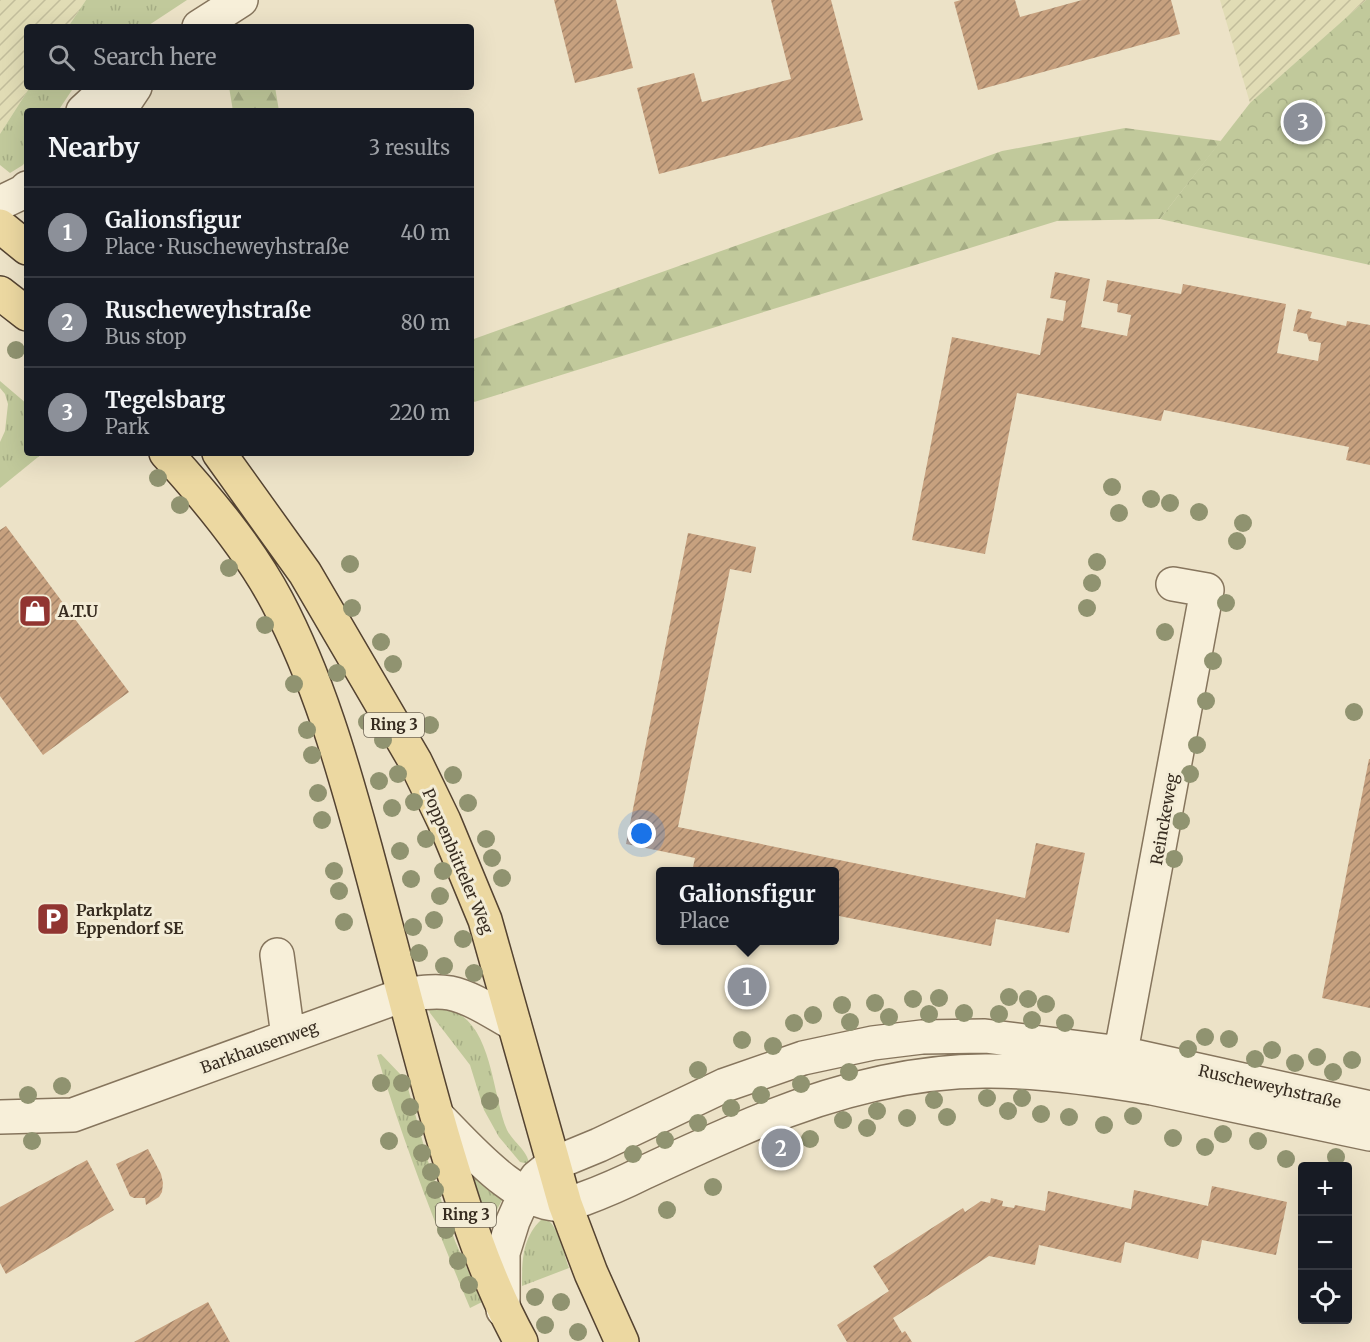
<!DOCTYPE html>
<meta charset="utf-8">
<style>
:root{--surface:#171b24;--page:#242831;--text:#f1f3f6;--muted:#9ea1a6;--line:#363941;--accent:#8c9099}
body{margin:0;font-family:Merriweather,serif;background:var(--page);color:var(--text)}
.controls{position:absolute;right:18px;bottom:18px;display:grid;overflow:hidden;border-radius:6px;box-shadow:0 6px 24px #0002}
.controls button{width:54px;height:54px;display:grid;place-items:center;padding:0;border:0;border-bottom:2px solid var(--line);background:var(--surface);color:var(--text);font:30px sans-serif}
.you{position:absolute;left:642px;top:834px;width:21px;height:21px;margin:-15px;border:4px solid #fff;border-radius:50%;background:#1a73e8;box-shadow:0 0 0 9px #1a73e833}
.badge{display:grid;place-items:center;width:39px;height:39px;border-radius:50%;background:var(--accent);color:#fff;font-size:20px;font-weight:700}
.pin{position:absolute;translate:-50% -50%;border:3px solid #fff;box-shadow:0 2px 6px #0006}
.popup{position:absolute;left:656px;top:867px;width:183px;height:78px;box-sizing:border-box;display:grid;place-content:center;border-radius:6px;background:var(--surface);filter:drop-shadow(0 2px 4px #0005);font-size:20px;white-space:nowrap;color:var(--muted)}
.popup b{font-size:22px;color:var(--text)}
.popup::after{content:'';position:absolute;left:50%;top:100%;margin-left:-12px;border:12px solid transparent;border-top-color:var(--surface)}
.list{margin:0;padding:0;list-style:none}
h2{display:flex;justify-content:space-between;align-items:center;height:78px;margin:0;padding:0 24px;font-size:26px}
h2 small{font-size:20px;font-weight:400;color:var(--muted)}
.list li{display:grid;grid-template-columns:39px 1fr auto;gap:18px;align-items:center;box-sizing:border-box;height:90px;padding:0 24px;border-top:2px solid var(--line)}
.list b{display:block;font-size:22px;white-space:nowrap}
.list p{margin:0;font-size:20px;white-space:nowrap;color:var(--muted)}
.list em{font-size:20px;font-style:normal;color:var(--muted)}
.icon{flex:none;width:33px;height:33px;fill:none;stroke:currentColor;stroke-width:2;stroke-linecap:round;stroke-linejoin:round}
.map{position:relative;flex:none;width:1370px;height:1342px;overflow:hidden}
.search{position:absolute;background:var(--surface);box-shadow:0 6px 24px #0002;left:24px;top:24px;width:450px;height:66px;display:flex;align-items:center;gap:15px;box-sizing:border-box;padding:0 21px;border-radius:6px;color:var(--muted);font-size:22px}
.panel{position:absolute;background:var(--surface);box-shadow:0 6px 24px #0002;left:24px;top:108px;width:450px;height:348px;border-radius:6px}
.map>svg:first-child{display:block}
.farmland{fill:url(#farmland-furrows)}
.grass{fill:url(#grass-tufts)}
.forest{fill:url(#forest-firs)}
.park{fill:url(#park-crowns)}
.building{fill:url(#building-hatch)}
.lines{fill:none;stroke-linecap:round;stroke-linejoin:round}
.minor-casing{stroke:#86755d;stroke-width:36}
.major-casing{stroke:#544331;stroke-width:36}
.minor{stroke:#f7efd9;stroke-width:33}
.major{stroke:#ecd8a1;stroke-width:33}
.tree{fill:#909370}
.labels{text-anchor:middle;stroke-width:6;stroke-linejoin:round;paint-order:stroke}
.shield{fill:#f3ecd6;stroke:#6f6657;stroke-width:1.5}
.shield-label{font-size:15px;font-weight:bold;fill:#372c20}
.poi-label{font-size:16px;font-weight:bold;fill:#372c20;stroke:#f3ecd6;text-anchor:start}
.street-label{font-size:16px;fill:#372c20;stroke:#f3ecd6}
</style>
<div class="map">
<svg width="1370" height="1342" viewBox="0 0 1370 1342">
<defs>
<pattern id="farmland-furrows" width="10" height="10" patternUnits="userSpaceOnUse" patternTransform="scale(1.5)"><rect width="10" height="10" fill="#e1dcb5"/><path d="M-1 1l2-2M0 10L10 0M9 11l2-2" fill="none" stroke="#c2bd9b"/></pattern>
<pattern id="grass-tufts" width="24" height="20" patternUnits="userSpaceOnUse" patternTransform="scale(1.5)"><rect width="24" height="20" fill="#c1c99b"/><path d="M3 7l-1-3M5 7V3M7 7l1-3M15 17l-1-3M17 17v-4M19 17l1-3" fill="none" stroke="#a6ad85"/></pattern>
<pattern id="forest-firs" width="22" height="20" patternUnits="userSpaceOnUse" patternTransform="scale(1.5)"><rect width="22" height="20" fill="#c1c99b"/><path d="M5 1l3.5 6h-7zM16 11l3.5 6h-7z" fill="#a6ad85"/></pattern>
<pattern id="park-crowns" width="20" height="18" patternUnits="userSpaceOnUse" patternTransform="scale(1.5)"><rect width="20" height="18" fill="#c1c99b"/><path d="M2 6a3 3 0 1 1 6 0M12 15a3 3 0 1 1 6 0" fill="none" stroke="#a6ad85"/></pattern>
<pattern id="building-hatch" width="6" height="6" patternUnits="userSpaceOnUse" patternTransform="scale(1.5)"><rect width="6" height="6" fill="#c7a17f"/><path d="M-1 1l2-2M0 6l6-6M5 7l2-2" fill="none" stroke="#a28368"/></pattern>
</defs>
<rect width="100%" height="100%" fill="#ece2c7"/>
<path class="farmland" d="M0,0H86L68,27H27V87H30L0,134Z
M1220,0H1366L1250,103Z"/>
<path class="grass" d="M86,0H187L146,27H68Z
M30,87H74L58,111H27V159L23,165L10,173L0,165V134Z
M0,381L27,404V453H43L0,488V442L5,431L8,404L5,394L0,388Z
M432,1005C439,1007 447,1008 454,1011C493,1029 492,1095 507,1130C513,1142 528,1151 529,1164L520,1162L499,1137L484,1110L470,1065L430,1013L428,1008Z
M381,1054L401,1075L408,1088L428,1161L455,1241L482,1302L470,1308C435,1225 403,1141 377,1055Z
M472,1174L476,1175L489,1191L502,1200L488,1227L471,1177Z
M541,1220C545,1220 546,1219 550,1222C558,1229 565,1257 569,1268L522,1286C522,1262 522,1238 541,1220Z"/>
<path class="forest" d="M229,87H275L279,111H233Z
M1125,128L1221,141L1160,219L1057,221L471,403V340L1002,151Z"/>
<path class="park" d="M1366,0H1370V265L1160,219L1250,103Z"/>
<path class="building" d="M554,0H616L633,68L575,83Z
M771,0H831L863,120L659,174L637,88L694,73L702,102L791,79Z
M961,0H1015L1020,17L1082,0H1171L1180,34L978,90L954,2Z
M1055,272L1090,279L1081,327L1127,336L1131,315L1117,312L1118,304L1103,301L1107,280L1181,294L1183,284L1286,304L1277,353L1318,361L1321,343L1309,341L1307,334L1293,331L1298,309L1312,312L1310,318L1346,326L1347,321L1370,325V465L1346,460L1349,447L1164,410L1161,421L1017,393L985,554L912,540L952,337L1040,355L1047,318L1063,321L1066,301L1050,298Z
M6,526L129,692L43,755L0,696V530Z
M688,533L756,547L751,573L730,569L678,827L1025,898L1036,843L1085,853L1069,933L996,919L991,946L834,915V872H692L695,858L626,844Z
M1369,759H1370V1008L1322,998Z
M148,1149L161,1174L163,1183L162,1192L159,1197L146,1205L145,1198H134L130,1196L116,1164Z
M87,1160L114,1210L6,1274L0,1263V1207Z
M1212,1186L1287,1202L1276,1255L1202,1240L1198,1259L1125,1242L1121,1263L1039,1245L1035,1265L989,1256L893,1318L902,1333L905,1331L912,1342H847L837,1325L889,1291L873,1266L963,1208L965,1212L981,1201L990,1203L991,1198L1003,1201L1002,1206L1014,1208L1015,1205L1045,1211L1048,1191L1131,1209L1134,1190L1208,1206Z
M208,1302L230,1342H134Z"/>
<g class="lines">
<defs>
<path id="minor" d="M199,27L241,0
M83,111L109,87
M119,111L135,87
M0,203L23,192L27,188
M277,955L288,1036
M1117,1073L1207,590L1173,584
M0,1117L73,1115L403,995C418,993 435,990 450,993C473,998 494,1013 514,1024
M438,1117C467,1146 521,1210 566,1204C571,1204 577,1200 583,1199C605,1191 625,1182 645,1172C675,1158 706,1144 736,1131C816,1096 902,1070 990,1071C1044,1071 1099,1079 1152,1088L1370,1134
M503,1310V1253L513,1221L525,1194L537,1177L553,1164L599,1145L725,1085L803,1058L873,1043L922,1037L985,1036L1121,1053L1370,1108"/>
<path id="major" d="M0,226L27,248
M0,293L27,314
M166,453C206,497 249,548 277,601C318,679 342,763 365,847C391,943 415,1039 442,1134C463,1205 485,1277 521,1342
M219,453L305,573L415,761L444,821L485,920L565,1204L591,1273L622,1342"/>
</defs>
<use href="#minor" class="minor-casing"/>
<use href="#major" class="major-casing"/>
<use href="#minor" class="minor"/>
<use href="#major" class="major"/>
</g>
<g class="tree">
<circle cx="16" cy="350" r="9"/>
<circle cx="158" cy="478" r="9"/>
<circle cx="1112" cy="487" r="9"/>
<circle cx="1151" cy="499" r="9"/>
<circle cx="1170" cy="503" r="9"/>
<circle cx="180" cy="505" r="9"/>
<circle cx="1199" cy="512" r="9"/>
<circle cx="1119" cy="513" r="9"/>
<circle cx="1243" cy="523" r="9"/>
<circle cx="1237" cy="541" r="9"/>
<circle cx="1097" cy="562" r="9"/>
<circle cx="350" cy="564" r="9"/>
<circle cx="229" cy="568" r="9"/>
<circle cx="1092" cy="583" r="9"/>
<circle cx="1226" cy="603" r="9"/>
<circle cx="352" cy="608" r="9"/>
<circle cx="1087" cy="608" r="9"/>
<circle cx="265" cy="625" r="9"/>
<circle cx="1165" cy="632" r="9"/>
<circle cx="381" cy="642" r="9"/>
<circle cx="1213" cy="661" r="9"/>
<circle cx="393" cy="664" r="9"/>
<circle cx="337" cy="673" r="9"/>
<circle cx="294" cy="684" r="9"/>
<circle cx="1206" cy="701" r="9"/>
<circle cx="1354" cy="712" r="9"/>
<circle cx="367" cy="722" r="9"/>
<circle cx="430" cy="725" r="9"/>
<circle cx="307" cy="730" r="9"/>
<circle cx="383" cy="740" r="9"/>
<circle cx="1197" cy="745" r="9"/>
<circle cx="312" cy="755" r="9"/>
<circle cx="398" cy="774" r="9"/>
<circle cx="1190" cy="774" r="9"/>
<circle cx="453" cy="775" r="9"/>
<circle cx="379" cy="781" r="9"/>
<circle cx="318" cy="793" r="9"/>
<circle cx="414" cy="802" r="9"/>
<circle cx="468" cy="803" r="9"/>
<circle cx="392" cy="808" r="9"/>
<circle cx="322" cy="820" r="9"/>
<circle cx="1181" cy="821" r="9"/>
<circle cx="426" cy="839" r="9"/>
<circle cx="486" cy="839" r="9"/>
<circle cx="400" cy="851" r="9"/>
<circle cx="492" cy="858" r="9"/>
<circle cx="1174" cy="859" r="9"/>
<circle cx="334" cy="871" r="9"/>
<circle cx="443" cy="871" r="9"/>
<circle cx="502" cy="878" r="9"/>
<circle cx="411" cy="879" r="9"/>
<circle cx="339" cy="891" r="9"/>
<circle cx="440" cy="896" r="9"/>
<circle cx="434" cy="920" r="9"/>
<circle cx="344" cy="922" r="9"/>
<circle cx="413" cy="927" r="9"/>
<circle cx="463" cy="939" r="9"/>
<circle cx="419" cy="953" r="9"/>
<circle cx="444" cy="966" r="9"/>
<circle cx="474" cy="973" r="9"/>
<circle cx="1009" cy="997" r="9"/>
<circle cx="939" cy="998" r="9"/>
<circle cx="913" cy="999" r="9"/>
<circle cx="1028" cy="999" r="9"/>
<circle cx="875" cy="1003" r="9"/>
<circle cx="1046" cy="1004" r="9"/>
<circle cx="842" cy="1005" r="9"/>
<circle cx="964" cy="1013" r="9"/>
<circle cx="929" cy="1014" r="9"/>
<circle cx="999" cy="1014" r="9"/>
<circle cx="813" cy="1015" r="9"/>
<circle cx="889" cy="1017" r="9"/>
<circle cx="1032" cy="1020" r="9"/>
<circle cx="850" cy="1022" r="9"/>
<circle cx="794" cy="1023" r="9"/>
<circle cx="1065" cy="1023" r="9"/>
<circle cx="1205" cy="1037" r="9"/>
<circle cx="1229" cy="1039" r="9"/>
<circle cx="742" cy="1040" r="9"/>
<circle cx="773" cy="1046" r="9"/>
<circle cx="1188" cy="1049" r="9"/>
<circle cx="1272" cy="1050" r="9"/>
<circle cx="1317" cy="1057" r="9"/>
<circle cx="1255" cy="1059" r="9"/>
<circle cx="1352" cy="1060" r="9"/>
<circle cx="1295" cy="1063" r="9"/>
<circle cx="698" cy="1070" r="9"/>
<circle cx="849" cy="1072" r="9"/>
<circle cx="1333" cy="1072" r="9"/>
<circle cx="381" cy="1083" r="9"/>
<circle cx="402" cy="1083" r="9"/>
<circle cx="801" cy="1084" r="9"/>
<circle cx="62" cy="1086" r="9"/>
<circle cx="28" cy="1095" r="9"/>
<circle cx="761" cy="1095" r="9"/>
<circle cx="987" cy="1098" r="9"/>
<circle cx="1022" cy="1098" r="9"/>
<circle cx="934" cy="1100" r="9"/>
<circle cx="490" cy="1101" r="9"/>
<circle cx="410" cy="1107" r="9"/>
<circle cx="731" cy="1108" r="9"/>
<circle cx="877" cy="1111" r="9"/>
<circle cx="1008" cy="1111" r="9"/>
<circle cx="1041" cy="1114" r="9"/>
<circle cx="1133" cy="1116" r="9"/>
<circle cx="947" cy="1117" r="9"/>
<circle cx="1069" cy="1117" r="9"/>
<circle cx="907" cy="1118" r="9"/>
<circle cx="843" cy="1120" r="9"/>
<circle cx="698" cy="1123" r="9"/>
<circle cx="1104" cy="1125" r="9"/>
<circle cx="867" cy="1128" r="9"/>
<circle cx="416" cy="1129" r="9"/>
<circle cx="1223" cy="1134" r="9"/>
<circle cx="1173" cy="1138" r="9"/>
<circle cx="810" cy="1139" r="9"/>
<circle cx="665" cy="1140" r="9"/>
<circle cx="32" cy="1141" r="9"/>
<circle cx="389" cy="1141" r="9"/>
<circle cx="1258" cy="1141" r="9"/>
<circle cx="793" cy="1145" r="9"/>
<circle cx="1205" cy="1147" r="9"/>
<circle cx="422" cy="1153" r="9"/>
<circle cx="633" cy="1154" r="9"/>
<circle cx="1336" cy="1157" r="9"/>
<circle cx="1286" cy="1159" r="9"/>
<circle cx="431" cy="1172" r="9"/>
<circle cx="713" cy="1187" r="9"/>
<circle cx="435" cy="1190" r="9"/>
<circle cx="667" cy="1210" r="9"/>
<circle cx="446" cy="1230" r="9"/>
<circle cx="458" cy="1261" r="9"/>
<circle cx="469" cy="1285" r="9"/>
<circle cx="535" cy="1297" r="9"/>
<circle cx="561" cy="1302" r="9"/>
<circle cx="545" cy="1325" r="9"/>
<circle cx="578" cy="1332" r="9"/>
</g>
<defs>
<symbol id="shop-square" viewBox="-11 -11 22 22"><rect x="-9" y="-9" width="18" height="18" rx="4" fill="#913531" stroke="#f3ecd6"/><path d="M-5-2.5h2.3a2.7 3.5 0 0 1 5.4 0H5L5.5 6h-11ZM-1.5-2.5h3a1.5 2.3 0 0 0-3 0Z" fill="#fff"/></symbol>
<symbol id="parking-square" viewBox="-11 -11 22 22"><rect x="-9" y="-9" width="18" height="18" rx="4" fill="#913531" stroke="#f3ecd6"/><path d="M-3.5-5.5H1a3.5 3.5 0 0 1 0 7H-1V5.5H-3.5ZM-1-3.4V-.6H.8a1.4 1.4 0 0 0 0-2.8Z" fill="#fff"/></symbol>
</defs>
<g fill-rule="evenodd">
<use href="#shop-square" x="16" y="592" width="38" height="38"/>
<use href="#parking-square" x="34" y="900" width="38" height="38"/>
</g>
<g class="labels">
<g class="shield">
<rect x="364" y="713" width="60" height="24" rx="4.5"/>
<rect x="436" y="1203" width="60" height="24" rx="4.5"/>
</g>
<g class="shield-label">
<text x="394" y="730">Ring 3</text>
<text x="466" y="1220">Ring 3</text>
</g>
<g class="poi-label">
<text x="58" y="617">A.T.U</text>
<text x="76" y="916">Parkplatz<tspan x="76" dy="18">Eppendorf SE</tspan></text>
</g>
<g class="street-label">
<text transform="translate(1164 819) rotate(-80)" y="6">Reinckeweg</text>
<text transform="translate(458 861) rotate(67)" y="6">Poppenbütteler Weg</text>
<text transform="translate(259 1047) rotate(-20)" y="6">Barkhausenweg</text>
<text transform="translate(1270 1086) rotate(13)" y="6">Ruscheweyhstraße</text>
</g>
</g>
</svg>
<div class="controls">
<button>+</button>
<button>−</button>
<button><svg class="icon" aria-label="locate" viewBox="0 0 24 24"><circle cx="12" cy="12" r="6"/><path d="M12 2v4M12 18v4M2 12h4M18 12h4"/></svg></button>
</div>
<div class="you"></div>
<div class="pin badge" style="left:747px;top:987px">1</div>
<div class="popup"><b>Galionsfigur</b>Place</div>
<div class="pin badge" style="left:781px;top:1148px">2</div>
<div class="pin badge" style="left:1303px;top:122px">3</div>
<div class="search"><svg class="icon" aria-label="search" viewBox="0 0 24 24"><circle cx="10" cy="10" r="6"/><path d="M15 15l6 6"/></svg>Search here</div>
<section class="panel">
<h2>Nearby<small>3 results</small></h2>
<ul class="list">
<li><span class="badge">1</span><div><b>Galionsfigur</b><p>Place · Ruscheweyhstraße</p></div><em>40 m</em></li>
<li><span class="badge">2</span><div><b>Ruscheweyhstraße</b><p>Bus stop</p></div><em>80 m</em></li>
<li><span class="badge">3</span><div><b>Tegelsbarg</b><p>Park</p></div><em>220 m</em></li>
</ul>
</section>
</div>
